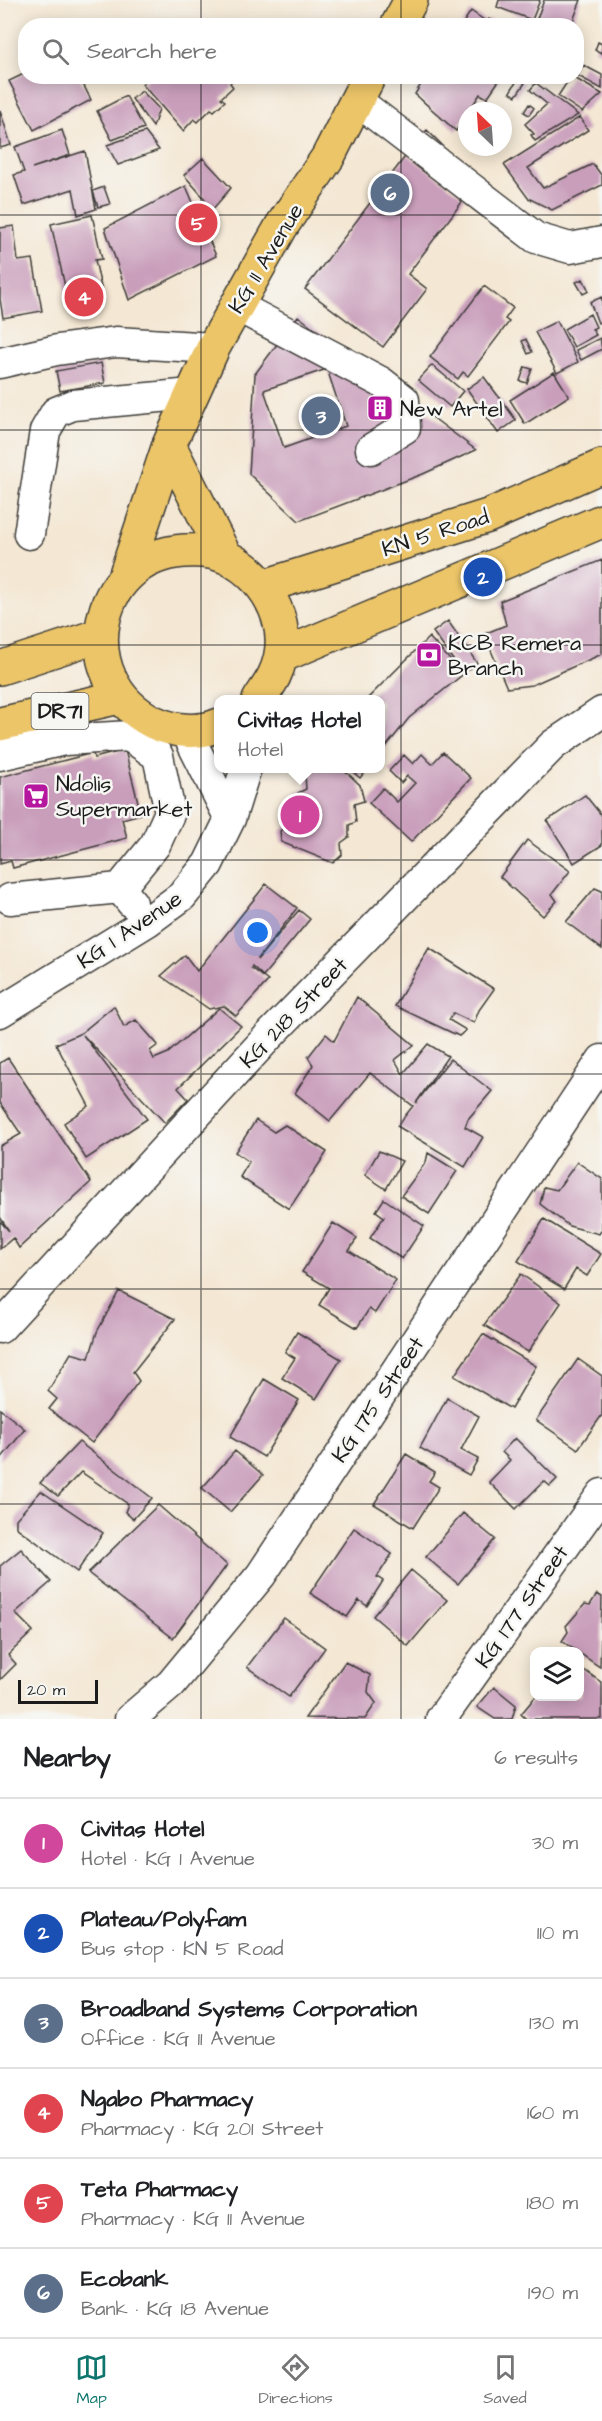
<!DOCTYPE html>
<meta charset="utf-8">
<style>
:root{--surface:#fff;--page:#f6f6f6;--text:#202124;--muted:#757577;--line:#e0e0e0;--accent:#0f766e}
body{margin:0;font-family:"Architects Daughter",sans-serif;background:var(--page);color:var(--text)}
.controls{position:absolute;right:18px;bottom:18px;display:grid;overflow:hidden;border-radius:12px;box-shadow:0 3px 15px #0003}
.controls button{width:54px;height:54px;display:grid;place-items:center;padding:0;border:0;border-bottom:2px solid var(--line);background:var(--surface);color:var(--text);font:30px sans-serif}
.compass{position:absolute;left:458px;top:102px;width:54px;height:54px;border-radius:50%;background:var(--surface);box-shadow:0 3px 15px #0003;rotate:335deg}
.scale{position:absolute;left:18px;bottom:15px;width:80px;box-sizing:border-box;padding-left:6px;border:3px solid #1c1c1c;border-top:0;font-size:16px;line-height:21px;white-space:nowrap;color:#1c1c1c;-webkit-text-stroke:4px #f6f6f2;paint-order:stroke}
.you{position:absolute;left:258px;top:933px;width:21px;height:21px;margin:-15px;border:4px solid #fff;border-radius:50%;background:#1a73e8;box-shadow:0 0 0 9px #1a73e833}
.badge{display:grid;place-items:center;width:39px;height:39px;border-radius:50%;background:var(--accent);color:#fff;font-size:20px;font-weight:700}
.pin{position:absolute;translate:-50% -50%;border:3px solid #fff;box-shadow:0 2px 6px #0006}
.popup{position:absolute;left:214px;top:695px;width:171px;height:78px;box-sizing:border-box;display:grid;place-content:center;border-radius:12px;background:var(--surface);filter:drop-shadow(0 2px 4px #0005);font-size:20px;white-space:nowrap;color:var(--muted)}
.popup b{font-size:22px;color:var(--text)}
.popup::after{content:'';position:absolute;left:50%;top:100%;margin-left:-12px;border:12px solid transparent;border-top-color:var(--surface)}
.list{margin:0;padding:0;list-style:none}
h2{display:flex;justify-content:space-between;align-items:center;height:78px;margin:0;padding:0 24px;font-size:26px}
h2 small{font-size:20px;font-weight:400;color:var(--muted)}
.list li{display:grid;grid-template-columns:39px 1fr auto;gap:18px;align-items:center;box-sizing:border-box;height:90px;padding:0 24px;border-top:2px solid var(--line)}
.list b{display:block;font-size:22px;white-space:nowrap}
.list p{margin:0;font-size:20px;white-space:nowrap;color:var(--muted)}
.list em{font-size:20px;font-style:normal;color:var(--muted)}
.icon{flex:none;width:33px;height:33px;fill:none;stroke:currentColor;stroke-width:2;stroke-linecap:round;stroke-linejoin:round}
.map{position:relative;flex:none;width:602px;height:1719px;overflow:hidden}
.search{position:absolute;background:var(--surface);box-shadow:0 3px 15px #0003;left:18px;right:18px;top:18px;height:66px;display:flex;align-items:center;gap:15px;box-sizing:border-box;padding:0 21px;border-radius:24px;color:var(--muted);font-size:22px}
.sheet{height:618px;background:var(--surface)}
nav{display:flex;justify-content:space-around;align-items:center;box-sizing:border-box;height:84px;border-top:2px solid var(--line);background:var(--surface);font-size:16px;color:var(--muted)}
nav a{display:grid;justify-items:center;gap:3px}
nav .on{color:var(--accent)}
.map>svg:first-child{display:block}
.building{fill:#c99ebb;fill-rule:evenodd}
.lines{fill:none;stroke-linecap:round;stroke-linejoin:round}
.minor-casing{stroke:#3c3a37;stroke-width:33}
.major-casing{stroke:#3c3a37;stroke-width:36}
.minor{stroke:#fff;stroke-width:30}
.major{stroke:#ecc569;stroke-width:33}
.grid{fill:none;stroke:#1c1c1c;stroke-width:1.5;stroke-opacity:0.55}
.labels{text-anchor:middle;stroke-width:5;stroke-linejoin:round;paint-order:stroke}
.shield{fill:#f6f6f2;stroke:#5d5d5c;stroke-width:1.5}
.shield-label{font-size:21px;font-weight:bold;fill:#1c1c1c}
.street-label{font-size:22px;fill:#1c1c1c;stroke:#f6f6f2}
.poi-label{font-size:22px;fill:#1c1c1c;stroke:#f6f6f2;text-anchor:start}
</style>
<div class="map">
<svg width="602" height="1719" viewBox="0 0 602 1719">
<rect width="100%" height="100%" fill="#f6f6f2"/>
<filter id="ink" filterUnits="userSpaceOnUse"><feTurbulence type="fractalNoise" baseFrequency=".0167" numOctaves="2"/><feDisplacementMap in="SourceGraphic" scale="12" xChannelSelector="R" yChannelSelector="G"/><feConvolveMatrix kernelMatrix="1 2 1 2 8 2 1 2 1" color-interpolation-filters="sRGB"/></filter>
<filter id="wash" filterUnits="userSpaceOnUse"><feTurbulence type="fractalNoise" baseFrequency=".008" numOctaves="4" result="noise"/><feDisplacementMap in="SourceGraphic" scale="24" xChannelSelector="R" yChannelSelector="G"/><feGaussianBlur stdDeviation="1.35" result="paint"/><feColorMatrix in="noise" values="0 0 0 0 0 0 0 0 0 0 0 0 0 0 0 0 0 1.4 0 .05"/><feComposite in="paint" operator="in"/></filter>
<g filter="url(#wash)">
<rect width="100%" height="100%" fill="#f4e7d3"/>
<g id="blocks">
<path class="building" d="M499,0H540L532,20L497,7Z
M544,0H581L571,26H548L536,21Z
M471,11L487,22L489,19L500,26H461Z
M598,42L602,44V53L595,50Z
M583,65L602,75V89L578,76Z
M26,73V76H79L91,100L34,130L9,81Z
M150,76H236L230,83L233,87L221,98L225,101L214,111L211,109L198,122L194,119L183,131L142,84Z
M426,76H497L500,79L487,98L480,94L456,131L415,94Z
M571,76L602,94L582,112L558,96Z
M518,79L525,83L516,96L510,92Z
M536,83L578,115L535,141L531,135L534,134L525,124L547,104L530,90Z
M142,91L159,109L153,127L132,99Z
M126,96L144,128L112,140L97,111Z
M529,104L534,108L529,115L524,112Z
M0,110L11,145L0,148Z
M580,117L588,130L528,168L543,188L593,164L602,176V185L552,210L528,198L504,165Z
M62,130L70,155L32,168L85,151L96,209L78,215L73,189L24,205L14,175L24,172L15,147Z
M427,130L442,145L436,150L421,136Z
M145,132L159,150L118,165L107,145Z
M407,154L465,198L408,274L427,289L383,347L305,289Z
M203,158L231,188L211,211L202,202L205,199L184,175Z
M186,186L216,256L129,300L105,228Z
M104,187L110,204L98,207L93,191Z
M92,215L102,259L95,260L102,292L68,300L51,224Z
M14,226L18,261L33,259L42,311L3,318L0,299V228Z
M583,279L589,291L583,294L576,282Z
M484,286L513,308L505,319L509,322L468,376L463,372L458,379L430,357Z
M602,297V321L598,323L590,302Z
M590,314L596,327L592,329L596,335L574,347L564,329Z
M298,316L476,450L423,474L299,521L249,474L255,374ZM327,369L346,426L284,448L264,390Z
M557,321L578,362L557,373L535,332Z
M600,338L602,349L581,360L576,350Z
M526,339L532,352L528,354L522,341Z
M101,363L105,383L60,391L56,371Z
M432,365L463,391L450,407L418,380Z
M525,367L532,369L527,383L520,381Z
M554,372L569,396L525,424L510,400Z
M484,377L516,420L498,433L467,389Z
M602,560V654L532,685L507,688L484,634L506,625L500,601Z
M448,621L477,663L409,718L381,753V700H366L429,637L463,674L433,632Z
M125,750L141,814L122,819L127,838L13,868L11,861L0,864V777L93,753L94,758Z
M443,752L471,778L411,842L369,803L383,788L397,802L415,783L407,776L401,783L389,771L404,755L413,764L422,754L432,764Z
M313,768H342L360,785L364,801L354,804L356,822L349,825V837L341,843L342,855L333,863L281,842L280,831L290,824V812L300,803L298,793L306,789L305,775Z
M348,768H368L360,778Z
M585,795L602,816V845L574,863L547,821Z
M527,840L570,871L552,894L557,901L543,916L500,877Z
M266,884L297,908L257,960L299,910L310,919L263,976L252,966L251,968L268,981L236,1016L224,1006L209,1009L161,976L185,955L197,971Z
M595,888L602,891V949L566,922Z
M429,948L494,989L479,1010L474,1023L453,1013L449,1020L466,1030L459,1036L395,1006Z
M357,997L414,1045L395,1060L403,1074L428,1044L448,1056L416,1103L450,1059L492,1091L468,1119L465,1127L483,1137L465,1167L397,1126L413,1106L370,1073L330,1121L295,1093L313,1065L308,1057L326,1034L334,1041Z
M114,1006L124,1027L136,1020L158,1045L150,1051L154,1059L168,1053L219,1008L241,1026L178,1088L188,1099L165,1123L83,1035L147,1119L86,1159L64,1123L89,1106L56,1044L81,1033Z
M8,1058L91,1182L19,1248L13,1238L0,1249V1221L9,1231L0,1217V1146L21,1134L0,1103V1063Z
M256,1120L274,1132L285,1125L327,1152L289,1209L240,1177L249,1162L235,1152Z
M379,1151L402,1161L386,1189L365,1175Z
M428,1153L457,1171L429,1214L401,1196L426,1162Z
M577,1162L602,1179V1229L599,1234L569,1226L540,1204L544,1187L557,1190Z
M384,1199L424,1226L402,1259L370,1238L384,1217L376,1211Z
M544,1219L601,1254L587,1276L576,1269L564,1289L518,1261Z
M333,1223L357,1238L349,1251L396,1280L375,1313L369,1309L357,1328L319,1305L329,1288L302,1272Z
M521,1274L561,1303L528,1352L484,1325Z
M119,1291L175,1319L133,1372L139,1381L92,1443L49,1409L57,1399L48,1391L71,1353L89,1358L97,1332Z
M297,1332L341,1359L316,1399L282,1378L295,1358L285,1352Z
M483,1334L536,1366L511,1409L454,1376Z
M578,1359L602,1376V1415L578,1449L536,1420Z
M264,1379L299,1400L264,1457L230,1437Z
M447,1398L479,1416L461,1450L478,1459L469,1475L420,1448Z
M0,1409L25,1429L0,1460Z
M515,1438L557,1479L550,1486L544,1481L516,1509L489,1482L510,1460L502,1452Z
M79,1442L152,1498L133,1519L125,1512L128,1504L81,1472L58,1496L40,1483Z
M235,1451L263,1475L230,1512L202,1488Z
M406,1454L435,1472L429,1481L439,1487L413,1528L374,1504Z
M41,1491L103,1533L77,1572L16,1527V1519Z
M158,1505L227,1565L173,1638L88,1573Z
M463,1513L495,1539L458,1584L426,1557Z
M354,1528L392,1554L377,1577L383,1581L367,1606L359,1600L347,1617L310,1593Z
M21,1549L51,1582L15,1613L33,1631L8,1655L16,1664L0,1680V1566Z
M411,1570L447,1600L408,1646L373,1616Z
M597,1594L602,1597L600,1667L562,1641L568,1632L566,1626L585,1604L590,1605Z
M284,1618L325,1648L289,1697L247,1667Z
M345,1662L370,1675L368,1692L376,1703L365,1719L305,1718Z
M580,1667L602,1683V1719H526L521,1714L536,1696H580Z
M494,1687L516,1705L512,1719H495L477,1707Z"/>
</g>
</g>
<g filter="url(#ink)">
<use href="#blocks" fill-opacity="0" stroke="#3c3a37" stroke-width="1.5"/>
<g class="lines">
<defs>
<path id="minor" d="M356,100L536,238L570,248L602,242
M235,305L381,382L404,400L405,428L371,449
M0,363L57,350L116,342L213,348
M29,534L45,431L56,412L73,405L192,394
M186,731L230,819
M0,755L65,740L129,736L158,756L170,812L155,845L120,888
M10,899L120,888L132,903
M0,1012L148,921L182,896L208,864L230,819L246,768
M0,1328L268,1037L553,745L602,712
M130,1719L171,1684L261,1575L602,1060
M441,1719L602,1494"/>
<path id="major" d="M397,26L411,0
M169,445L225,556
M125,577L169,445L213,348L281,227L328,157L369,76
M265,586L488,516L602,466
M281,656L602,521
M0,668L100,635
M0,724L120,697
M219,725C199,734 172,731 153,722C71,681 91,557 184,551C198,550 215,551 228,558C270,579 296,631 274,676C270,684 264,692 259,700"/>
</defs>
<use href="#minor" class="minor-casing"/>
<use href="#major" class="major-casing"/>
<use href="#minor" class="minor"/>
<use href="#major" class="major"/>
</g>
</g>
<path class="grid" d="M201,0V26M401,0V26M201,76V1719M401,76V1719M0,215H602M0,430H602M0,645H602M0,860H602M0,1074H602M0,1289H602M0,1504H602"/>
<defs>
<symbol id="building-square" viewBox="-11 -11 22 22"><rect x="-9" y="-9" width="18" height="18" rx="4" fill="#b5179e" stroke="#f6f6f2"/><path d="M-4-6H4V6H1V3H-1V6H-4ZM-2.5-4.3h1.7v1.8h-1.7ZM.8-4.3h1.7v1.8H.8ZM-2.5-1h1.7V.8h-1.7ZM.8-1h1.7V.8H.8Z" fill="#fff"/></symbol>
<symbol id="bank-square" viewBox="-11 -11 22 22"><rect x="-9" y="-9" width="18" height="18" rx="4" fill="#b5179e" stroke="#f6f6f2"/><path d="M-6-4H6V4H-6ZM0-2.3a2.3 2.3 0 1 0 0 4.6a2.3 2.3 0 1 0 0-4.6Z" fill="#fff"/></symbol>
<symbol id="supermarket-square" viewBox="-11 -11 22 22"><rect x="-9" y="-9" width="18" height="18" rx="4" fill="#b5179e" stroke="#f6f6f2"/><path d="M-6-5.5h2.5l.6 2H6L4.5 2H-2.5L-4.4-4H-6ZM-1.5 3.2a1.3 1.3 0 1 0 .1 0ZM3 3.2a1.3 1.3 0 1 0 .1 0Z" fill="#fff"/></symbol>
</defs>
<g fill-rule="evenodd">
<use href="#building-square" x="365" y="393" width="30" height="30"/>
<use href="#bank-square" x="414" y="640" width="30" height="30"/>
<use href="#supermarket-square" x="21" y="781" width="30" height="30"/>
</g>
<g class="labels">
<rect class="shield" x="31.5" y="693" width="57" height="36" rx="4.5"/>
<g class="shield-label">
<text x="60" y="718">DR71</text>
</g>
<g class="street-label">
<text transform="translate(265 258) rotate(-59)" y="8">KG 11 Avenue</text>
<text transform="translate(435 532) rotate(-18)" y="8">KN 5 Road</text>
<text transform="translate(129 929) rotate(-34)" y="8">KG 1 Avenue</text>
<text transform="translate(293 1012) rotate(-46)" y="8">KG 218 Street</text>
<text transform="translate(377 1399) rotate(-56)" y="8">KG 175 Street</text>
<text transform="translate(521 1606) rotate(-55)" y="8">KG 177 Street</text>
</g>
<g class="poi-label">
<text x="400" y="416">New Artel</text>
<text x="448" y="650">KCB Remera<tspan x="448" dy="25">Branch</tspan></text>
<text x="56" y="791">Ndolis<tspan x="56" dy="25">Supermarket</tspan></text>
</g>
</g>
</svg>
<div class="controls">
<button><svg class="icon" aria-label="layers" viewBox="0 0 24 24"><path d="M12 4l9 5-9 5-9-5zM3 14l9 5 9-5"/></svg></button>
</div>
<svg class="compass" viewBox="-18 -18 36 36"><path d="M0-13l5 13h-10z" fill="#e53935"/><path d="M0 13l5-13h-10z" fill="#757577"/></svg>
<div class="scale">20 m</div>
<div class="you"></div>
<div class="pin badge" style="left:300px;top:815px;background:#d1479c">1</div>
<div class="popup"><b>Civitas Hotel</b>Hotel</div>
<div class="pin badge" style="left:483px;top:577px;background:#1a4fb4">2</div>
<div class="pin badge" style="left:321px;top:416px;background:#5c6f8a">3</div>
<div class="pin badge" style="left:84px;top:297px;background:#e0444e">4</div>
<div class="pin badge" style="left:198px;top:223px;background:#e0444e">5</div>
<div class="pin badge" style="left:390px;top:193px;background:#5c6f8a">6</div>
<div class="search"><svg class="icon" aria-label="search" viewBox="0 0 24 24"><circle cx="10" cy="10" r="6"/><path d="M15 15l6 6"/></svg>Search here</div>
</div>
<section class="sheet">
<h2>Nearby<small>6 results</small></h2>
<ul class="list">
<li><span class="badge" style="background:#d1479c">1</span><div><b>Civitas Hotel</b><p>Hotel · KG 1 Avenue</p></div><em>30 m</em></li>
<li><span class="badge" style="background:#1a4fb4">2</span><div><b>Plateau/Polyfam</b><p>Bus stop · KN 5 Road</p></div><em>110 m</em></li>
<li><span class="badge" style="background:#5c6f8a">3</span><div><b>Broadband Systems Corporation</b><p>Office · KG 11 Avenue</p></div><em>130 m</em></li>
<li><span class="badge" style="background:#e0444e">4</span><div><b>Ngabo Pharmacy</b><p>Pharmacy · KG 201 Street</p></div><em>160 m</em></li>
<li><span class="badge" style="background:#e0444e">5</span><div><b>Teta Pharmacy</b><p>Pharmacy · KG 11 Avenue</p></div><em>180 m</em></li>
<li><span class="badge" style="background:#5c6f8a">6</span><div><b>Ecobank</b><p>Bank · KG 18 Avenue</p></div><em>190 m</em></li>
</ul>
</section>
<nav>
<a class="on"><svg class="icon" aria-label="map" viewBox="0 0 24 24"><path d="M3 6l6-2 6 2 6-2v14l-6 2-6-2-6 2zM9 4v14M15 6v14"/></svg>Map</a>
<a><svg class="icon" aria-label="directions" viewBox="0 0 24 24"><path d="M12 3l9 9-9 9-9-9zM9 14v-3h6M13 9l2 2-2 2"/></svg>Directions</a>
<a><svg class="icon" aria-label="saved" viewBox="0 0 24 24"><path d="M7 4h10v16l-5-4-5 4z"/></svg>Saved</a>
</nav>
